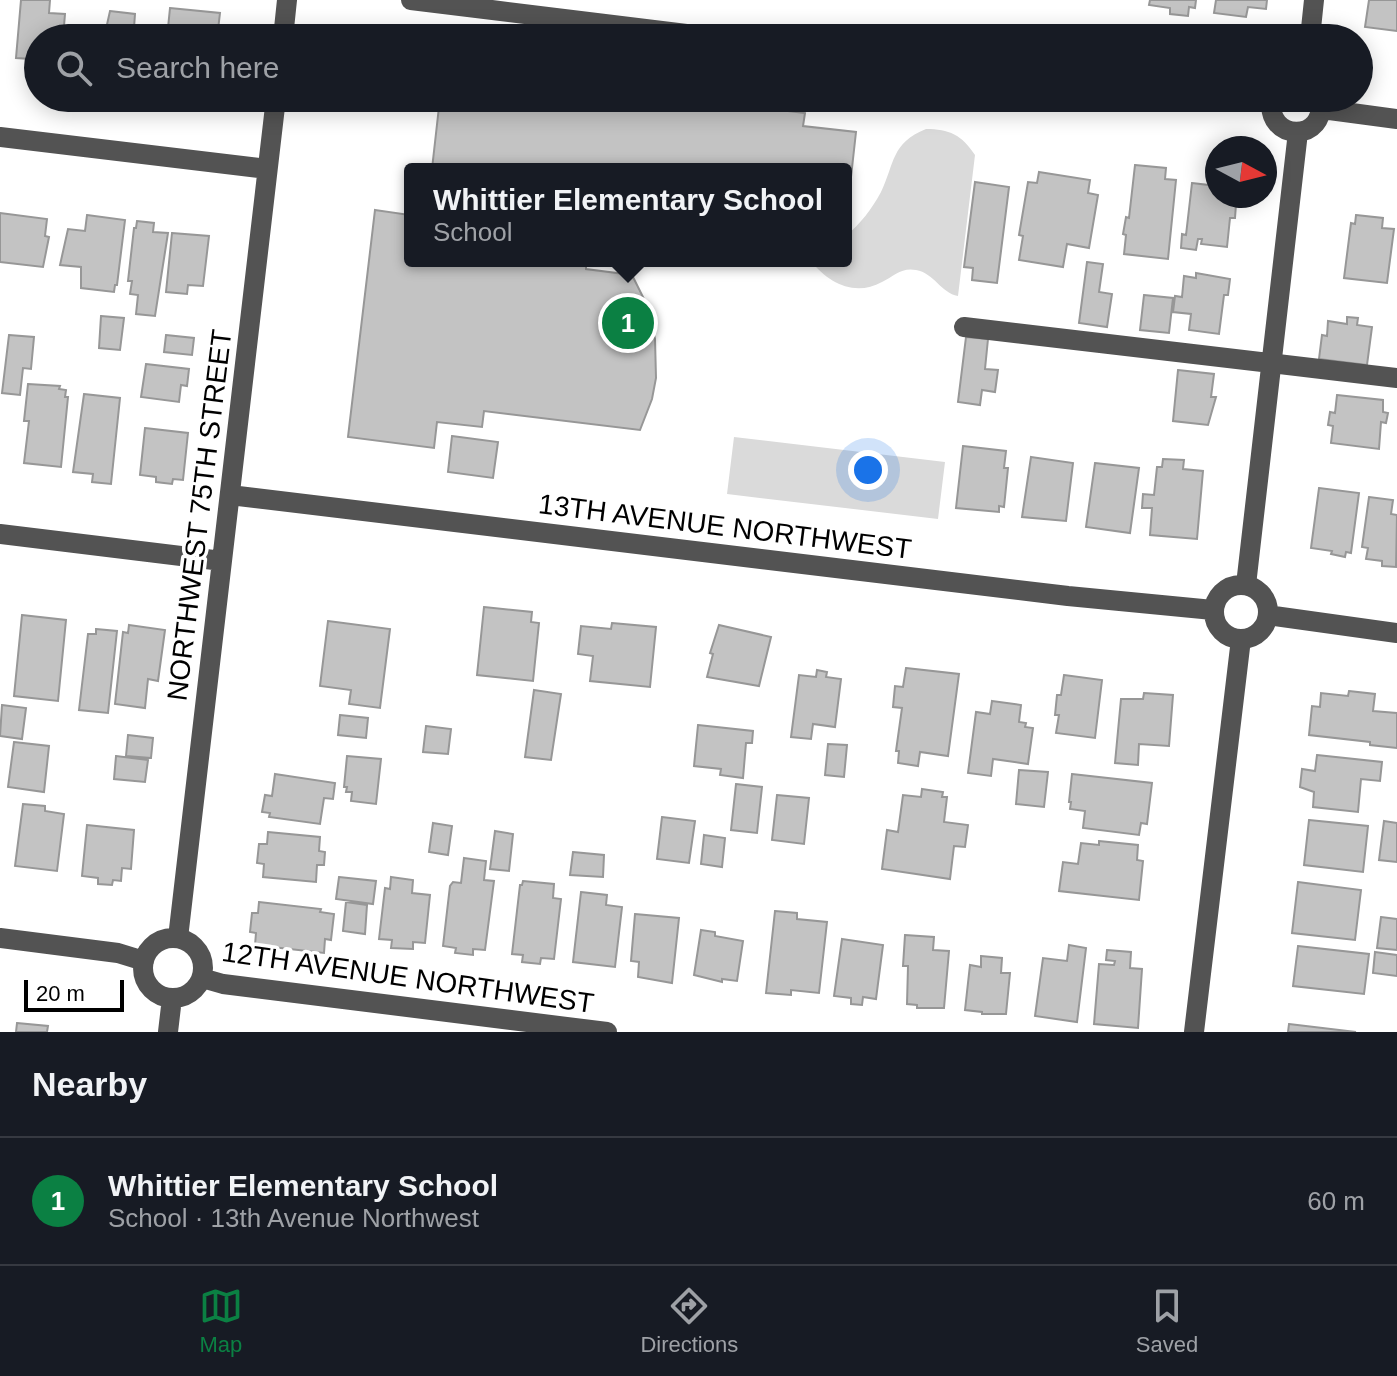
<!DOCTYPE html>
<meta charset="utf-8">
<style>
:root{--surface:#171b24;--page:#242831;--text:#f1f3f6;--muted:#9ea1a6;--line:#363941;--accent:#0b8043}
body{margin:0;font-family:Arial,sans-serif;background:var(--page);color:var(--text)}
.compass{position:absolute;left:1205px;top:136px;width:72px;height:72px;border-radius:50%;background:var(--surface);box-shadow:0 4px 20px #0003;rotate:97deg}
.scale{position:absolute;left:24px;bottom:20px;width:100px;box-sizing:border-box;padding-left:8px;border:4px solid #000;border-top:0;font-size:22px;line-height:28px;white-space:nowrap;color:#000;-webkit-text-stroke:6px #fff;paint-order:stroke}
.you{position:absolute;left:868px;top:470px;width:28px;height:28px;margin:-20px;border:6px solid #fff;border-radius:50%;background:#1a73e8;box-shadow:0 0 0 12px #1a73e833}
.badge{display:grid;place-items:center;width:52px;height:52px;border-radius:50%;background:var(--accent);color:#fff;font-size:26px;font-weight:700}
.pin{position:absolute;translate:-50% -50%;border:4px solid #fff;box-shadow:0 2px 8px #0006}
.popup{position:absolute;left:404px;top:163px;width:448px;height:104px;box-sizing:border-box;display:grid;place-content:center;border-radius:8px;background:var(--surface);filter:drop-shadow(0 2px 6px #0005);font-size:26px;white-space:nowrap;color:var(--muted)}
.popup b{font-size:30px;color:var(--text)}
.popup::after{content:'';position:absolute;left:50%;top:100%;margin-left:-16px;border:16px solid transparent;border-top-color:var(--surface)}
.list{margin:0;padding:0;list-style:none}
h2{display:flex;justify-content:space-between;align-items:center;height:104px;margin:0;padding:0 32px;font-size:34px}
h2 small{font-size:26px;font-weight:400;color:var(--muted)}
.list li{display:grid;grid-template-columns:52px 1fr auto;gap:24px;align-items:center;box-sizing:border-box;height:128px;padding:0 32px;border-top:2px solid var(--line)}
.list b{display:block;font-size:30px;white-space:nowrap}
.list p{margin:0;font-size:26px;white-space:nowrap;color:var(--muted)}
.list em{font-size:26px;font-style:normal;color:var(--muted)}
.icon{flex:none;width:44px;height:44px;fill:none;stroke:currentColor;stroke-width:2;stroke-linecap:round;stroke-linejoin:round}
.map{position:relative;flex:none;width:1397px;height:1032px;overflow:hidden}
.search{position:absolute;background:var(--surface);box-shadow:0 4px 20px #0003;left:24px;right:24px;top:24px;height:88px;display:flex;align-items:center;gap:20px;box-sizing:border-box;padding:0 28px;border-radius:44px;color:var(--muted);font-size:30px}
.sheet{height:232px;background:var(--surface)}
nav{display:flex;justify-content:space-around;align-items:center;box-sizing:border-box;height:112px;border-top:2px solid var(--line);background:var(--surface);font-size:22px;color:var(--muted)}
nav a{display:grid;justify-items:center;gap:4px}
nav .on{color:var(--accent)}
.map>svg:first-child{display:block}
.green{fill:#dadada}
.building{fill:#c3c3c3;stroke:#979797;stroke-width:2}
.lines{fill:none;stroke-linecap:round;stroke-linejoin:round}
.minor{stroke:#535353;stroke-width:20}
.labels{text-anchor:middle;stroke-width:7;stroke-linejoin:round;paint-order:stroke}
.street-label{font-size:28px;fill:#000;stroke:#fff}
</style>
<div class="map">
<svg width="1397" height="1032" viewBox="0 0 1397 1032">
<rect width="100%" height="100%" fill="#fff"/>
<path class="green" d="M926,129C949,129 962,135 975,155L958,296C941,293 934,273 916,270C902,267 894,276 882,282C855,297 828,283 811,261H846V236C860,224 872,209 881,192C895,163 891,143 926,129Z
M734,437L945,462L938,519L727,494Z"/>
<path class="building" d="M21,0H50L49,13L65,14L63,38H38V66L30,65L31,59L16,58Z
M1150,0H1196L1195,8L1189,7L1188,16L1170,14V8L1149,5Z
M1216,0H1267L1266,9L1248,7L1246,17L1214,13Z
M1369,0H1397V31L1365,27Z
M170,8L220,13L217,38H167Z
M110,11L135,14L134,28L150,29L148,38H104Z
M440,98H678L805,113L803,126L856,132L849,195H846V169H432Z
M1135,165L1166,168L1165,179L1176,180L1168,259L1124,254L1126,235L1123,234L1126,217L1129,218Z
M1039,172L1090,180L1088,193L1098,195L1089,248L1067,244L1063,267L1019,260L1023,236L1019,235L1028,182L1037,183Z
M975,182L1009,187L997,283L972,280L973,268L964,267Z
M1192,183L1217,186V196H1233L1232,203L1236,204L1235,218H1230L1227,247L1201,244L1202,239H1198L1196,250L1181,248L1182,234L1186,235Z
M375,210L410,215V261H586V269L632,275L646,303L655,339L656,378L652,399L640,430L484,411L482,427L437,422L434,448L348,437Z
M0,213L47,219L45,236L49,237L43,267L0,262Z
M87,215L125,220L117,285H115L114,292L81,288V267L60,265L68,229L85,231Z
M1356,215L1383,218L1382,228L1394,229L1387,283L1344,278L1351,223L1355,224Z
M137,221L154,223L153,232L168,233L155,316L136,314L138,295L130,294L132,281H128L134,228H136Z
M172,233L209,236L203,286L188,285L187,294L166,292Z
M1087,262L1103,264L1099,292L1112,294L1107,327L1079,323Z
M1196,273L1230,279L1228,295H1224L1219,334L1189,330L1191,314L1173,312L1175,296L1182,297L1184,276L1196,278Z
M1144,295L1173,298L1169,333L1140,330Z
M101,316L124,318L120,350L99,348Z
M1347,317L1358,318L1357,325L1372,327L1367,365L1319,359L1322,335L1327,336L1328,321L1347,324Z
M9,335L34,337L31,369L23,368L20,395L2,393Z
M166,335L194,338L192,355L164,352Z
M966,337L988,339L985,369L998,370L995,392L982,390L980,405L958,402Z
M146,364L189,369L187,386L181,385L179,402L141,397Z
M1178,370L1214,374L1211,397H1216L1208,425L1173,421Z
M28,384L60,386L59,389L66,390L65,397H68L61,467L24,463L29,421H24Z
M84,394L120,398L111,484L92,482L93,474L73,472Z
M1337,395L1383,400V412L1388,413L1386,423L1381,422L1379,449L1331,443L1333,426L1328,425L1330,412L1335,413Z
M145,428L188,433L183,480L173,479L172,484L156,482V477L140,475Z
M452,436L498,442L493,478L448,472Z
M963,446L1006,451L1004,468H1008L1004,507L999,506V512L956,508Z
M1031,457L1073,463L1066,521L1022,517Z
M1163,459L1184,460L1183,469L1203,471L1197,539L1150,535L1152,508H1142L1143,494L1154,495L1157,467H1162Z
M1095,463L1139,468L1130,533L1086,527Z
M1319,488L1359,493L1351,553L1346,552L1345,557L1331,554L1332,551L1311,548Z
M1369,497L1393,500L1391,514L1397,515L1396,567L1382,566V561L1366,559L1368,548L1362,547Z
M484,607L532,612L531,622L539,623L533,681L477,675Z
M22,615L66,620L58,701L14,696Z
M328,621L390,629L380,708L349,704L351,690L320,686Z
M612,623L656,627L650,687L590,681L593,656L578,654L581,626L611,629Z
M129,625L165,630L158,681L148,679L145,708L115,704L123,632L128,633Z
M719,625L771,637L759,686L707,677L713,654L710,653Z
M96,629L117,631L108,713L79,710L88,634H96Z
M906,668L959,674L948,756L920,752L918,766L898,763L899,751H896L902,708L893,707L895,686L903,687Z
M817,670L827,672L826,677L841,679L835,727L813,724L811,739L791,737L799,675L816,677Z
M1064,675L1102,680L1095,738L1056,733L1059,715H1055L1057,695H1061Z
M534,690L561,694L551,760L525,757Z
M1349,691L1375,694L1373,711L1397,713V748L1370,745V742L1309,735L1312,706L1320,707L1321,693L1348,696Z
M1144,693L1173,695L1169,746L1139,744L1138,765L1115,763L1121,699H1143Z
M992,701L1021,705L1019,722L1026,723L1025,727L1033,728L1028,764L993,759L991,776L968,773L976,712L990,714Z
M2,705L26,708L22,739L0,736Z
M340,715L368,718L366,738L338,735Z
M698,725L753,731L752,743H746L743,778L720,775L721,769L694,766Z
M426,726L451,729L448,754L423,752Z
M128,735L153,738L151,758L126,756Z
M14,742L49,746L44,792L8,787Z
M828,744L847,745L844,777L825,775Z
M1317,755L1382,762L1380,781L1361,779L1358,812L1313,807L1314,792L1300,787L1302,769L1315,771Z
M116,756L148,760L145,782L114,779Z
M347,756L381,759L376,804L351,801L352,792H346L347,787H344Z
M1019,770L1048,772L1044,807L1016,804Z
M275,774L335,783L333,799L324,798L320,824L269,817L270,813L262,812L265,795L272,796Z
M1072,774L1152,783L1147,824L1141,823L1139,835L1083,828L1085,811L1070,809L1071,802H1069Z
M736,784L762,787L757,833L731,830Z
M922,789L943,792L942,797H947L944,822L968,825L965,847L954,846L950,879L882,869L887,830L898,832L903,795L921,797Z
M777,795L809,798L804,844L772,840Z
M23,804L45,806V811L64,814L57,871L15,866Z
M662,817L695,821L689,863L657,859Z
M1309,820L1368,826L1363,872L1304,865Z
M1384,821L1397,823V862L1379,860Z
M433,823L452,826L448,855L429,852Z
M87,825L134,830L131,869L122,868L121,881L113,880L112,885L98,884V878L82,876Z
M495,831L513,834L509,871L490,869Z
M268,832L320,837L319,851L325,852L324,865H317L316,882L263,877L264,864L257,863L259,844H267Z
M704,835L725,838L722,867L701,864Z
M1099,841L1138,845L1137,860L1143,861L1139,900L1059,891L1063,862L1078,864L1081,843L1099,845Z
M573,852L604,855L603,877L570,875Z
M464,858L486,861L484,880L494,881L485,950L473,949V955L455,953L456,948L443,946L450,886L453,882L461,883Z
M339,877L376,881L373,904L336,899Z
M391,877L413,880L412,893L430,895L425,943L413,942V949L391,948L392,940L379,939L385,888L390,889Z
M523,881L554,884L553,898L561,899L554,959L541,958L540,964L522,962L523,955L512,954L520,885H522Z
M1298,882L1361,890L1355,940L1292,933Z
M581,892L607,895L606,905L622,907L615,967L573,962Z
M259,902L321,909L320,912L334,914L331,940L325,939L324,953L255,945L256,933L250,932L252,913H258Z
M346,902L367,905L365,934L343,931Z
M775,911L797,913V919L827,922L819,993L791,990V995L766,993Z
M635,914L679,918L672,983L638,977L639,962L631,961Z
M1381,917L1397,919V950L1377,948Z
M701,930L715,932V936L743,941L737,981L722,979V982L694,975Z
M905,935L934,937L933,950L949,951L944,1008H917V1005L907,1004L908,966H903Z
M842,939L883,945L876,999L863,997L862,1005L851,1004V998L834,996Z
M1069,945L1086,948L1077,1022L1035,1016L1043,958L1067,961Z
M1298,946L1369,954L1364,994L1293,986Z
M1107,950L1131,952L1130,968L1142,969L1138,1028L1094,1024L1099,964L1114,965L1115,961L1106,960Z
M1375,952L1397,955V976L1373,973Z
M981,956L1002,958L1001,973H1010L1006,1014H982V1012L965,1010L970,965L981,967Z
M17,1023L48,1026L47,1032H16Z
M1289,1024L1356,1032H1288Z"/>
<g class="lines">
<path class="minor" d="M411,0L719,38
M283,38L287,0
M1310,38L1314,0
M1228,98L1271,102
M1272,98C1264,143 1329,143 1320,98
M1322,109L1397,119
M0,137L267,169
M964,327L1397,378
M230,495L1068,596L1213,610
M0,534L222,561
M1214 612a27 27 0 1 1 54 0a27 27 0 1 1-54 0Z
M1246,585L1298,132
M1268,615L1397,633
M143 968a30 30 0 1 1 60 0a30 30 0 1 1-60 0Z
M0,938L118,953L144,961
M178,938L276,98
M202,978L223,984L607,1032
M168,1032L172,998
M1194,1032L1241,639"/>
</g>
<g class="labels">
<g class="street-label">
<text transform="translate(199 515) rotate(-83)" y="10">NORTHWEST 75TH STREET</text>
<text transform="translate(725 526) rotate(7)" y="10">13TH AVENUE NORTHWEST</text>
<text transform="translate(408 977) rotate(8)" y="10">12TH AVENUE NORTHWEST</text>
</g>
</g>
</svg>
<svg class="compass" viewBox="-18 -18 36 36"><path d="M0-13l5 13h-10z" fill="#e53935"/><path d="M0 13l5-13h-10z" fill="#9ea1a6"/></svg>
<div class="scale">20 m</div>
<div class="you"></div>
<div class="pin badge" style="left:628px;top:323px">1</div>
<div class="popup"><b>Whittier Elementary School</b>School</div>
<div class="search"><svg class="icon" aria-label="search" viewBox="0 0 24 24"><circle cx="10" cy="10" r="6"/><path d="M15 15l6 6"/></svg>Search here</div>
</div>
<section class="sheet">
<h2>Nearby<small></small></h2>
<ul class="list">
<li><span class="badge">1</span><div><b>Whittier Elementary School</b><p>School · 13th Avenue Northwest</p></div><em>60 m</em></li>
</ul>
</section>
<nav>
<a class="on"><svg class="icon" aria-label="map" viewBox="0 0 24 24"><path d="M3 6l6-2 6 2 6-2v14l-6 2-6-2-6 2zM9 4v14M15 6v14"/></svg>Map</a>
<a><svg class="icon" aria-label="directions" viewBox="0 0 24 24"><path d="M12 3l9 9-9 9-9-9zM9 14v-3h6M13 9l2 2-2 2"/></svg>Directions</a>
<a><svg class="icon" aria-label="saved" viewBox="0 0 24 24"><path d="M7 4h10v16l-5-4-5 4z"/></svg>Saved</a>
</nav>
